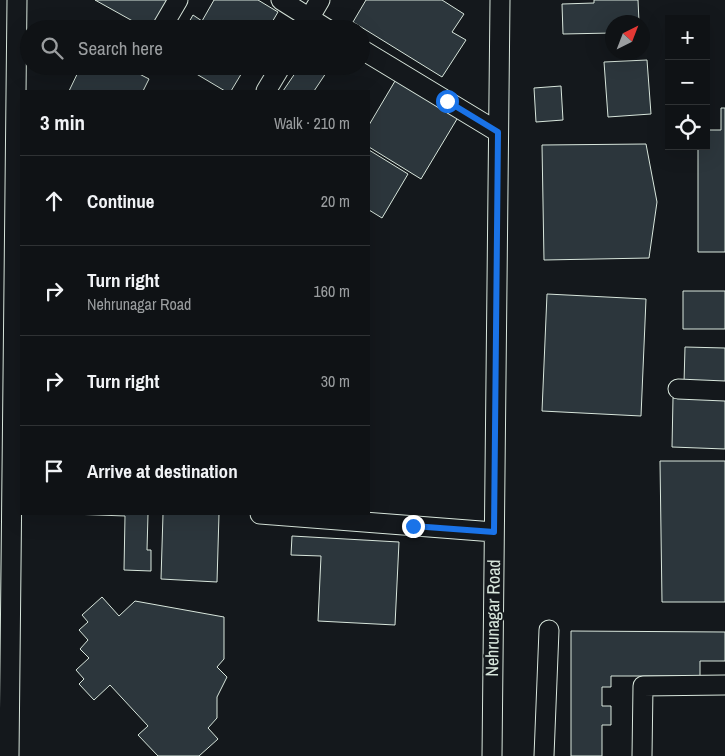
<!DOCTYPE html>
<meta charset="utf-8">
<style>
:root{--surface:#0f1215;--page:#181b1e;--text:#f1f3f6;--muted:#9b9ea0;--line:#2f3234}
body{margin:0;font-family:"Archivo Narrow",sans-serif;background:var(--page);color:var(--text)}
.controls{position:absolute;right:15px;top:15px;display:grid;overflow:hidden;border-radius:0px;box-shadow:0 5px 20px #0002}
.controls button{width:45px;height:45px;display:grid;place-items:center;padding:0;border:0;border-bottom:1px solid var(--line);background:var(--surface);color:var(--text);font:25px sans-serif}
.compass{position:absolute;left:605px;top:15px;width:45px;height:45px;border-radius:50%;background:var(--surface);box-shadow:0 5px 20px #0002;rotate:42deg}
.stop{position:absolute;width:15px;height:15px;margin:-11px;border:4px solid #1a73e8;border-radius:50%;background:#fff}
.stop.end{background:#1a73e8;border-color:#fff;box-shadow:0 1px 5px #0008}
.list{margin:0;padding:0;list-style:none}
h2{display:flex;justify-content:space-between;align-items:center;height:65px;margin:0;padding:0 20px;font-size:21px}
h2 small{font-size:16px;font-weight:400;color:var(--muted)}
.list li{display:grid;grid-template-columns:32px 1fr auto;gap:15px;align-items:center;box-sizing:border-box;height:90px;padding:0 20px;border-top:1px solid var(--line)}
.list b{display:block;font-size:19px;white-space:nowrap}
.list p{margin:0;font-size:16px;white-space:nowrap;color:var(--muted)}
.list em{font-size:16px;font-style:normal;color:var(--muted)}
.icon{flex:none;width:28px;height:28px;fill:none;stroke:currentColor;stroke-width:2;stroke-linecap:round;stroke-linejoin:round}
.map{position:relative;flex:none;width:725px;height:756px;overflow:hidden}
.search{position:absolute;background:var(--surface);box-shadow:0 5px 20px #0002;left:20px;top:20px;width:350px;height:55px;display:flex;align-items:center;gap:12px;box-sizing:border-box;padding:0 18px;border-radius:28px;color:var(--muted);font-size:19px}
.panel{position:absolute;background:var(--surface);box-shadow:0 5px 20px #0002;left:20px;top:90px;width:350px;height:425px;border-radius:0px}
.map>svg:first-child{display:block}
.building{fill:#2c363c;stroke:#d8e6dc}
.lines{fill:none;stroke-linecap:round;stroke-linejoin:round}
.minor-casing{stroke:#d8e6dc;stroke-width:21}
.minor{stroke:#14181c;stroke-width:19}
.route{stroke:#1a73e8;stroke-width:6}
.labels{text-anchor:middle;stroke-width:4;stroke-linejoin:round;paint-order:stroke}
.street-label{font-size:18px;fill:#d8e6dc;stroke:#14181c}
</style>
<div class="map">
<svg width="725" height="756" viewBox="0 0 725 756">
<rect width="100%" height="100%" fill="#14181c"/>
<path class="building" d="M95,0H172L156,29H147Z
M214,0H258L278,12L268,29H185L193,15L202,21Z
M366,0H442L464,14L452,32L466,40L442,77L353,22Z
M594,0H638L639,22H612V33L563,34L562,4L594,3Z
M647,60L651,114L608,117L604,62Z
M81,66H124L149,79L143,91H69Z
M183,66H246L231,91H225Z
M300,66H316L326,73L314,91H283Z
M398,76L460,114L421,179L369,147V125Z
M561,86L563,120L536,122L534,88Z
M721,108H725V252H698V146H706V130H721Z
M646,144L657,202L649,258L544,260L542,145Z
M369,150L408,174L382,218L369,210Z
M683,291H725V329H683Z
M547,294L646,299L641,416L542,411Z
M685,347L725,348V384L684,383Z
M673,398L725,400V449L672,447Z
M660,461H725V602H662Z
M71,514H148L147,550H151V571L124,570L125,516Z
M163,514H219L217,582L161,579Z
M292,536L399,542L395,625L318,621L321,556L291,555Z
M102,597L119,616L135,601L224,617V659L217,667L227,677L217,697V718L208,728L218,739L199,756H158L138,735L148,726L110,685L94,700L79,684L84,679L76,670L89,658L80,649L88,640L79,630L88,622L82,615Z
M571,631L725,632V661H700V676H611V687H602V706H611V725H602V756H571Z"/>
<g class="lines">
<defs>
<path id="minor" d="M281,0L327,29
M161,29L178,0
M303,29L320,0
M361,49L498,132
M266,91L281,66
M678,389L725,391
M260,514L494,532
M9,756L17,0
M492,756L500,0
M544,756L549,630
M642,756L643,686L725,685"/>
</defs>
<use href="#minor" class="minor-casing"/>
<use href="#minor" class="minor"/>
</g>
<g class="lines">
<path class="route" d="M413,526L494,532L498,132L447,101"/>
</g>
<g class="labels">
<g class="street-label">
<text transform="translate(493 618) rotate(-89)" y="6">Nehrunagar Road</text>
</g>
</g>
</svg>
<div class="controls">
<button>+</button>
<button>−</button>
<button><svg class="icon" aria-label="locate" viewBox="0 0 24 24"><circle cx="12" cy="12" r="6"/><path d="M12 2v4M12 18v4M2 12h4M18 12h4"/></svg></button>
</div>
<svg class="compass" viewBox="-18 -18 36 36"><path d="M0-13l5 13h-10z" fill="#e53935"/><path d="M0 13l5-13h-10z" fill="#9b9ea0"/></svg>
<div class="stop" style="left:447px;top:101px"></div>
<div class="stop end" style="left:413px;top:526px"></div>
<div class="search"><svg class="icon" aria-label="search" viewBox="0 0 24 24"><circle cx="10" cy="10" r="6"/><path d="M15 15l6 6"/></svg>Search here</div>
<section class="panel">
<h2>3 min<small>Walk · 210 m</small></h2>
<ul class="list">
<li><svg class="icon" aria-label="ahead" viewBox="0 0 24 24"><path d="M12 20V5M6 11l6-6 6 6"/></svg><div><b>Continue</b></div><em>20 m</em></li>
<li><svg class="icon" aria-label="right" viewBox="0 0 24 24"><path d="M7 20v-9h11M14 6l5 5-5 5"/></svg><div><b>Turn right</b><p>Nehrunagar Road</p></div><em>160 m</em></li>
<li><svg class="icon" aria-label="right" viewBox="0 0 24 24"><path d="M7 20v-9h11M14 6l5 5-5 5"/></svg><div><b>Turn right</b></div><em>30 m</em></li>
<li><svg class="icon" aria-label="arrive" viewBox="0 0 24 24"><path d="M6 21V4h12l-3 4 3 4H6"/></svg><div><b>Arrive at destination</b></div></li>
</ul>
</section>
</div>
